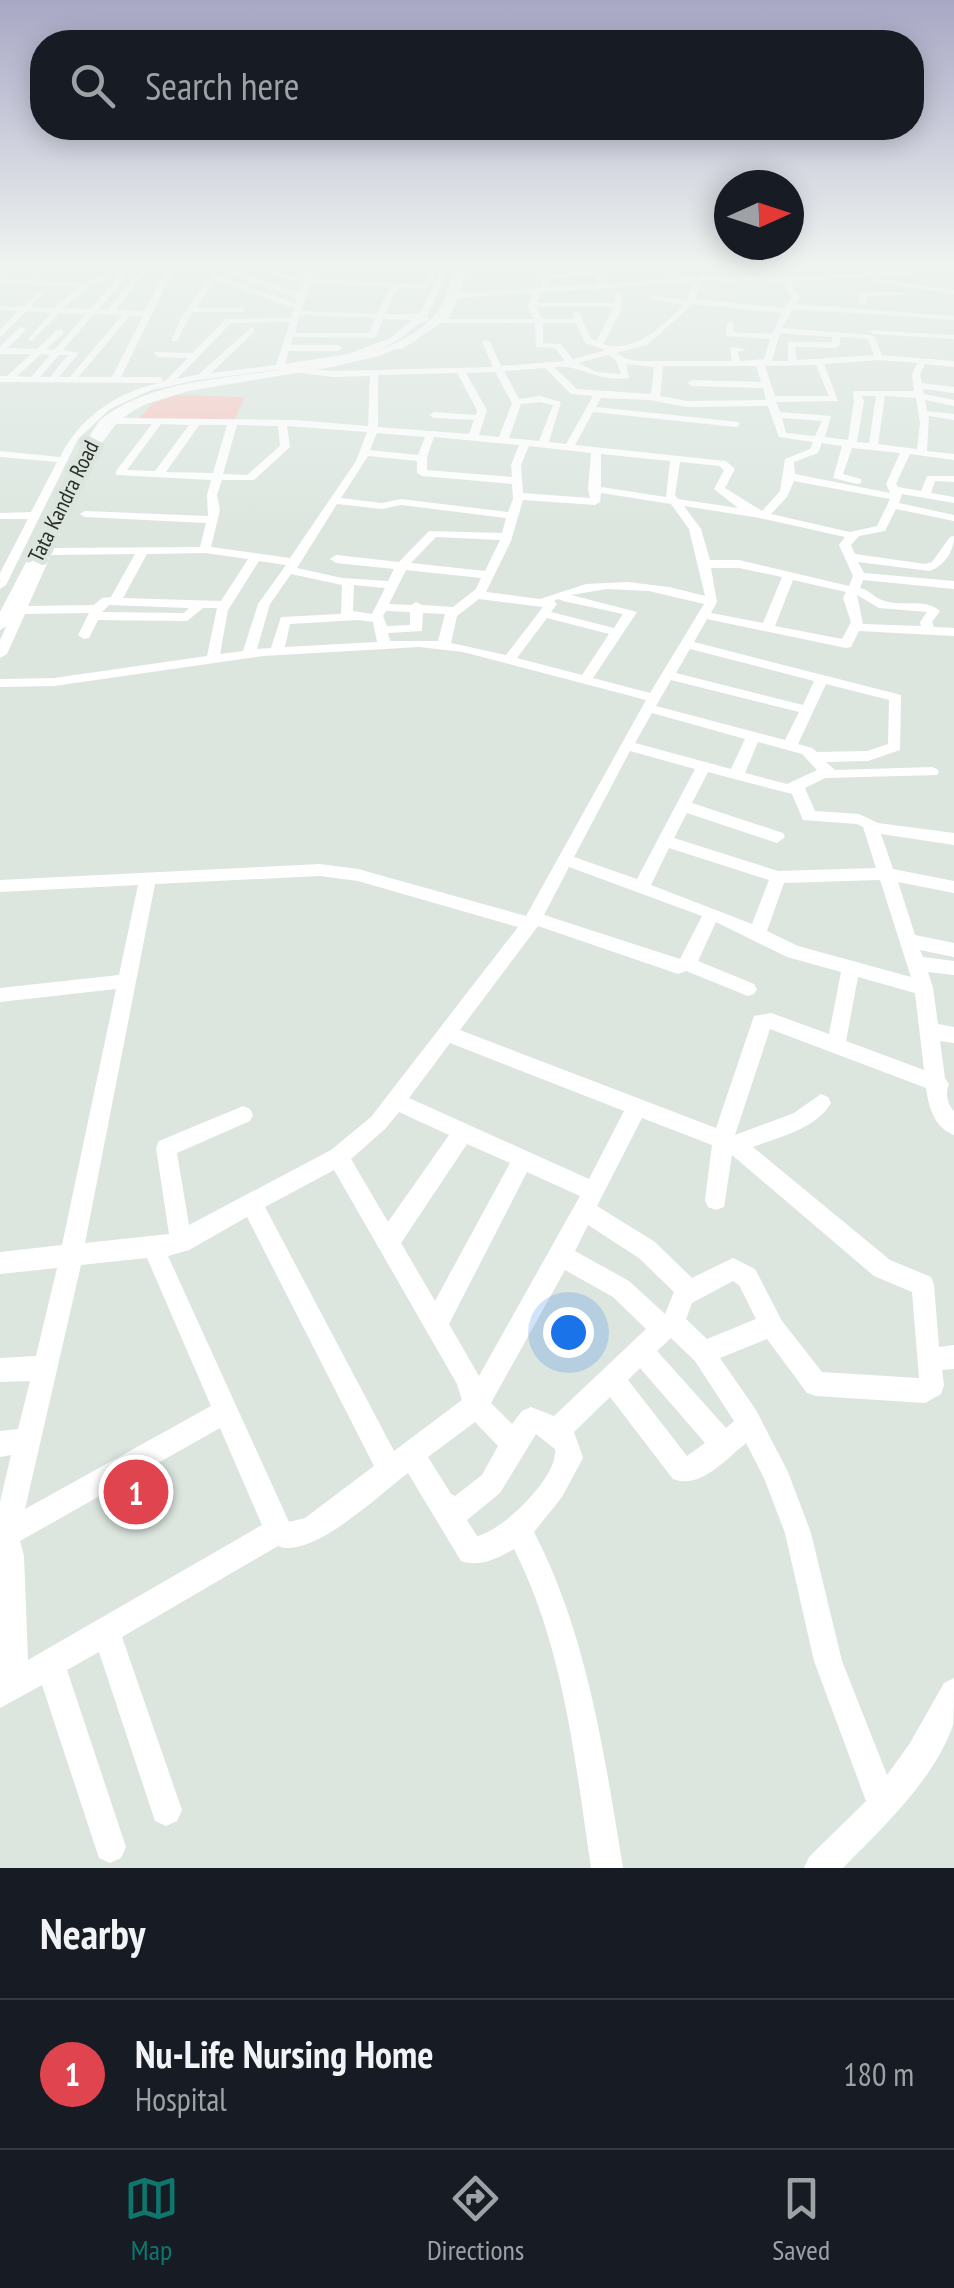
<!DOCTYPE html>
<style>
:root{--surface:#171b24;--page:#20242c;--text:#f1f3f6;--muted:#9ea1a6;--line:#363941;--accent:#0f766e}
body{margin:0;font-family:"PT Sans Narrow",sans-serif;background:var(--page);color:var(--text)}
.compass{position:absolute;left:714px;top:170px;width:90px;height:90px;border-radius:50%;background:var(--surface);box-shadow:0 5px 25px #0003;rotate:87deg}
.you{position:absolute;left:568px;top:1332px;width:35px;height:35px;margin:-25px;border:8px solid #fff;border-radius:50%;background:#1a73e8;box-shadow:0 0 0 15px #1a73e833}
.badge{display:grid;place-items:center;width:65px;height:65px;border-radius:50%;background:var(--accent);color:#fff;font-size:32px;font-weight:700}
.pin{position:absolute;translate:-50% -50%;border:5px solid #fff;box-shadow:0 2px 10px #0006}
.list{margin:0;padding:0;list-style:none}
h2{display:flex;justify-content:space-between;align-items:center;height:130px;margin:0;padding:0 40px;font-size:42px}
h2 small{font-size:32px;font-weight:400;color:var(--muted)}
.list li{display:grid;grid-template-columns:65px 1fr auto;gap:30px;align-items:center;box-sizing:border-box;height:150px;padding:0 40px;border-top:2px solid var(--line)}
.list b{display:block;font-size:38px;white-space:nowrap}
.list p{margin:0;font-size:32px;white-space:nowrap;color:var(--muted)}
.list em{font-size:32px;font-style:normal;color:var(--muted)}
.icon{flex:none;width:55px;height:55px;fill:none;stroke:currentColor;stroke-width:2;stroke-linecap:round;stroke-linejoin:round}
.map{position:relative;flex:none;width:954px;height:1868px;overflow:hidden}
.search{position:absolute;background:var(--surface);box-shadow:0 5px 25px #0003;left:30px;right:30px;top:30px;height:110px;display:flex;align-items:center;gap:25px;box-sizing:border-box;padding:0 35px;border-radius:40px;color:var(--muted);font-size:38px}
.sheet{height:280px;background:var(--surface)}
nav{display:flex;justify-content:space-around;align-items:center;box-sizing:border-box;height:140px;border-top:2px solid var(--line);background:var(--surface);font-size:28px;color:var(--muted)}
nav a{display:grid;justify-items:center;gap:5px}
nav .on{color:var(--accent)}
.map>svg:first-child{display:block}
.green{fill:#f7c6c2}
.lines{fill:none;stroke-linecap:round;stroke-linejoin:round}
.minor{fill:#fff;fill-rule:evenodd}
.major{fill:#fff;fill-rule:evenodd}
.labels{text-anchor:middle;stroke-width:10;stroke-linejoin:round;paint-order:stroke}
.far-street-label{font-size:22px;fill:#2b2f2c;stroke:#dce6df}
</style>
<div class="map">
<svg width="954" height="1868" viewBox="0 0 954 1868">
<rect width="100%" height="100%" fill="#dce6df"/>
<path class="green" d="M177,395L245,397L232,425L135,423L153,403Z"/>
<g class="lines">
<path class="minor" d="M21,267L32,270L88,267L31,274Z
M121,267H130L124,271L125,279L98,310H107L143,267H150L115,310L145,311L167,267H175L121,377H161L164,382L188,358L157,357L154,352L192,353L226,319L291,318L294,308L214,280L196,308H242L245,312H192L177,341H171L182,316L216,267H223L217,276L296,303L297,298L229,274L227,267H235V271L299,293L302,283L254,267H265L301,279H304L307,267H315L311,279L423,284L429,273L316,267H449L427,316L429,320C415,323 408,334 396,341C367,359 327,364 295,368L334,371L493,367L482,342L486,340L490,342L501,366L565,361L555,348L536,347L535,323H441L402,349H396V345L444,315L450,298L446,296L451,294L461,267H469L459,293L541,288L542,276L546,274L598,272L606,283L698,277L704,270L708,272L705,277L783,278L954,267V270L791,282L799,297L795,304L954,316V320L793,309L782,328L871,335L875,337L882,355L954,361V367L925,364L920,375L922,383L954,387V393L923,389L924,394L954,400V406L925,400L927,411L954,414V420L929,416L927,451L954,454V460L910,454L896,484L898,487L921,491L927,476H954V482L935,481L931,493L954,497V503L902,494L899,503L954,515V521L896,509L885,531L859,536L851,545L855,554L925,564L932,562L950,537L954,536C954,551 945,565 930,571L858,562L864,573L954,581V589L863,580L860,588C870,590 873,597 882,600C901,608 924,597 940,611L932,622L934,627L954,628V636L859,631L851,647L846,648L707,619L694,642L901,695L900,750L868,761L826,762L835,770L932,767L937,769L939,772L937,775L825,778L805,788L815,811L859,814L878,823L954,833V845L881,834L893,869L954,881V893L898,882L915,935L954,943V957L920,950L923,957L954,961V975L928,972L933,988L938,1024L954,1027V1043L940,1041L945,1078L949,1084C945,1093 947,1104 954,1111V1135C934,1127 929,1108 926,1088L770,1029L735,1135L794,1113L821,1094L828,1097L831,1103C816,1129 779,1137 753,1147L890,1260L931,1277L934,1285L939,1347L954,1345V1369L942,1370L944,1385L941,1394L925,1403L816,1396L807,1393L767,1339L720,1358L756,1410L788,1472L811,1533L842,1661L887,1775L910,1743L944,1683L954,1678C954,1693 954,1712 953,1725C934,1780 882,1828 843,1868H804L809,1857L866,1801L814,1661L785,1533L764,1478L746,1443C726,1459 700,1490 673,1479L610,1397L574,1432L583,1458L562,1497L534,1532C588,1637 604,1753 623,1868H591C575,1760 564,1648 514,1549C498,1558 480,1568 461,1561L408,1473C381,1493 312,1560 278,1546L122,1637L182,1810L177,1821L166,1826L155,1821L99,1652L67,1670L126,1847L121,1858L110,1863L99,1858L42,1685L0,1708V1502L11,1455L0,1457V1431L18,1429L30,1381L0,1382V1358L36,1356L57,1268L0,1274V1252L62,1245L116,989L0,1002V988L119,975L138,885L0,892V880L320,864L358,869L526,916L646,700L463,652L419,647L263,656L54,686L0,687V679L54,678L207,656L217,608H203L187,621L98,620L89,638L84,639L78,635L89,613L25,614L7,654L0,658V640L12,614L2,610L16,606L39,555L34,552L42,548L91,444L106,423V419L132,405L137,408L123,418L295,420L368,426L370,376L334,377L275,370L197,380L151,390L110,409L78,439L6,585L0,589V573L28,519H0V513L31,512L57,462L0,457V451L60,457C80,417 117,392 160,383L0,382V376H7L31,354H0V346L20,327L27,329L8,348L37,349L57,330H63V334L46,349L54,350L86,314L59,313L32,341L28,339L51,313L27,311L0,337V330L18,311L0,310V306L23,307L39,292L43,294L31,307L54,308L79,287L0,283V279L84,283ZM436,273H439L420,314H385L398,287L428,288ZM117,274V279L90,309L63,308L90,286ZM595,276L599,284L548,287L549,278ZM703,281L784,282L791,297L785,308L695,299ZM695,282L686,300L650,296L653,300L684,305C663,325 634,355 603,344L621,311L622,293H616L614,303H537L541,293ZM310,284L390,287L377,314L301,311ZM533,293L528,307L534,319H448L458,298ZM693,304L782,313L772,334L733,332L734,321L727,323L726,336L770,339L764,359L740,361L738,352L747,349L730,347L732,361H639L626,359L616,353L647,345ZM536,307H614L596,341L591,339L579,312H573L574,319H542ZM94,314L122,315L70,377H59L79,353L63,350ZM300,315L375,318L369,333H295ZM130,316H143L112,377H78ZM383,319L413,320L388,339L348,354L285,364L289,351H338L342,348L338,345H291L293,337L372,338L376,336ZM290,322L276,365L211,373L255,331L252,327L199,374L177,379L231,323ZM543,323H576L585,343L606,350L573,359L561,344L543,343ZM780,333L832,337V342H788V361H772ZM840,337L868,339L874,355L797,360L795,347L836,348L840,345ZM41,354L50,355L31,377L17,376ZM59,355H68L50,377H40ZM608,355L616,360L621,374L597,372L578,363ZM879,360L917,363L912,375L914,391H853L854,401L848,440L825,437L831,416L780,412L776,402L838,401L824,364ZM626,364L654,367L651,394L577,389L554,367C581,364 595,382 629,378ZM816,365L829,396H775L765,366ZM663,366H756L761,382L692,380L688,383L692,386L763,388L766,400L687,401L660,396ZM545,368L571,394L593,396L566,444L549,442L561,402L540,396L519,399L504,371ZM495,372L512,403L499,437L479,435L487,410L466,373ZM457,373L477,410L476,415L434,412L429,415L434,418L474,420L469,434L378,427V375ZM862,396H876L869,443L857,442L864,401ZM885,396L916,398L920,423L917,449L878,444ZM601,398L649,400L687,407L768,406L779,437L813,442L810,449L785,459L780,491L762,511L725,488L735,469L726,461L575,445L593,412L736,427L739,426V422L596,407ZM540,402L553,405L539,441L509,438L521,404ZM782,418L822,421L815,436L786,433ZM116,424H152L116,471V475L211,480L207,495L208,516L85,511L80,514L85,517L206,523L200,547L54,548L101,444ZM161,424L189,425L155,471L127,470ZM199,425H227L213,473L166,472ZM237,425L278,426L280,446L247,475L223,474ZM287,426L367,432L356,461L290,558L211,547L220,510L217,495L222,480H254L290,447ZM377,433L425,437L418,455L370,450ZM434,437L519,445L511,465L512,477L427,470V457ZM822,443L842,446L833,478L857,484L861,483V479L843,474L852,448L900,453L886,484L890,493L795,474L794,462L818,453ZM529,446L591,453L588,489L590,498L523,493L521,465ZM601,454L670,461L666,497L601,487ZM368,456L417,461V473L422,476L512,484L513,499L508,512L401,499L382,503L341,498ZM680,462L719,466L724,470L714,489L738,508L678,499L675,495ZM794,481L890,499L877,526L850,532L771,514L787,497ZM601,493L671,504L689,529L705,596L669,587L628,582L586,584L540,599L486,592L511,541L523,500L595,505L600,502ZM337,504L382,509L401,505L506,518L502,533L429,531L399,562L336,555L330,559L336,563L394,569L388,581L342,578L297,568ZM684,506L760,518L845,537L839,545L853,576L849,586L739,560H710L701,529ZM436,537L500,540L485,571L411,563ZM205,553L248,559L221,601L123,598L147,554ZM135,554L111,597L102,598L94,605L28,606L51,555ZM259,561L286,565L258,604L243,651L220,654L228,610ZM711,568H739L782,577L763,623L711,613L717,602ZM406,570L481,578L476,589L453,607L422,605L416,602L411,605L389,604ZM291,574L342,585L341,614L281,617L271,648L257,649L270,604ZM793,580L846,592L843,598L851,622L842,639L775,626ZM354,585L385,588L372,614L353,611ZM607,589L649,591L704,604L650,693L593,678L637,612L571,595ZM857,595L879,608L927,612L920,622L921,626L863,624ZM479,599L543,607L506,655L451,643L457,616ZM558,599L563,601L623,614L614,628L551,612L557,604L554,601ZM109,605L189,608L184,613L102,612ZM386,611L410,612V625L387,626L383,616ZM423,613L445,614L438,641H390L388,633L422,631ZM547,618L609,634L582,675L517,658ZM358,620L373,622L377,642L285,647L290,624ZM690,649L814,681L803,705L676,673ZM671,680L799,712L785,740L656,706ZM826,684L889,700L888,744L867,751L817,752L812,748L798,744ZM652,713L745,739L731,769L635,743ZM758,742L802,754L817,770L787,784L745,773ZM630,751L695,769L637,879L574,857ZM708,772L792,794L803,820L857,824L863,827L876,868L778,871L674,838L687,813L777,843L785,837L783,833L692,803ZM669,848L769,880L752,924L651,885ZM569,867L702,916L680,959L544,915ZM320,876L358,881L518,927L371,1117L331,1150L189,1225L177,1153L250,1121L253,1115L250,1109L243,1106L236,1109L159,1141L156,1148L169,1234L85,1243L155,884ZM880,880L911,977L798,946L767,931L784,883ZM716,922L787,957L841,972L829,1034L771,1013L754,1016L716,1128L460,1030L538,926L678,974L686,971L748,996L754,994L757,989L754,984L698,961ZM858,977L915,993L924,1070L846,1041ZM450,1043L624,1111L589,1179L409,1098ZM399,1112L449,1135L388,1222L351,1159L385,1129ZM642,1118L712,1145L705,1200L708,1207L716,1210L724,1207L732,1155L874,1276L912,1292L919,1378L822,1372L782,1321L755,1269L733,1258L692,1278L655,1242L597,1206ZM467,1144L510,1163L435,1301L401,1243ZM334,1170L457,1384L462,1400L394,1451L265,1207ZM527,1172L580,1196L479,1376L449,1324ZM247,1217L374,1466L305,1518L289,1522L168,1256L189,1250ZM588,1225L639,1258L674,1292L665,1314L629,1281L575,1251ZM147,1258L211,1406L25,1509L81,1265ZM565,1270L613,1297L646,1329L554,1416L531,1407L522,1411L512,1424L491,1403ZM733,1281L739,1285L756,1319L707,1339L686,1319L692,1303ZM671,1338L695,1361L734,1421L726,1428L657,1351ZM640,1368L705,1443L687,1456L628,1380ZM475,1422L498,1446L482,1475L455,1496L451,1494L428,1457ZM220,1428L262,1525L28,1660L24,1556L20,1541ZM536,1434L555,1449C559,1476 503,1531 477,1536L467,1520L500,1493Z
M873,278L954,290V294L876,282Z
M864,292L904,293L908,295L867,296L865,303H859L860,294Z
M870,330L954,335V339L873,334Z"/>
<path class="major" d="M454,267H462L447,312L415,341L379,356L332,367L188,391L146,404L109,423L7,626L0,630V612C26,562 52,513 77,463C84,450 92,426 104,417C189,353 362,392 434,316C446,304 449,283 454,267Z"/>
</g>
<linearGradient id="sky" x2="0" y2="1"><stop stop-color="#a8a7c5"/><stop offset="0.5" stop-color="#eff4f1"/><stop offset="1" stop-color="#eff4f1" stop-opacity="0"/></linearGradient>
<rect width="954" height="529" fill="url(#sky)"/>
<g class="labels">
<g class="far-street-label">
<text transform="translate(63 501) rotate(-64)" y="8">Tata Kandra Road</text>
</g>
</g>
</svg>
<svg class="compass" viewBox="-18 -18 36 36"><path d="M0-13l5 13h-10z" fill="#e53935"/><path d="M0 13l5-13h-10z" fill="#9ea1a6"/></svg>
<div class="you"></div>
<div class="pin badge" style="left:136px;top:1492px;background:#e0444e">1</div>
<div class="search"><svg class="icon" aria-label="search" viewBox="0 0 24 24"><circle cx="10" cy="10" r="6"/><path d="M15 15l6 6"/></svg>Search here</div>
</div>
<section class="sheet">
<h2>Nearby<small></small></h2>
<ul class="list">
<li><span class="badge" style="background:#e0444e">1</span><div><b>Nu-Life Nursing Home</b><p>Hospital</p></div><em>180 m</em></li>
</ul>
</section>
<nav>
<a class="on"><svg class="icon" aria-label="map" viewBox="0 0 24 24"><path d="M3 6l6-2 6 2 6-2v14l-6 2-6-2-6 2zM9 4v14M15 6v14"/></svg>Map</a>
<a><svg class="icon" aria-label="directions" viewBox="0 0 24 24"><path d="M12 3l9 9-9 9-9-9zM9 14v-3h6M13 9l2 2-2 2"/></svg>Directions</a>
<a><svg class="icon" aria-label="saved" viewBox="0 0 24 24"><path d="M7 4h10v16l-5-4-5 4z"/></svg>Saved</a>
</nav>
